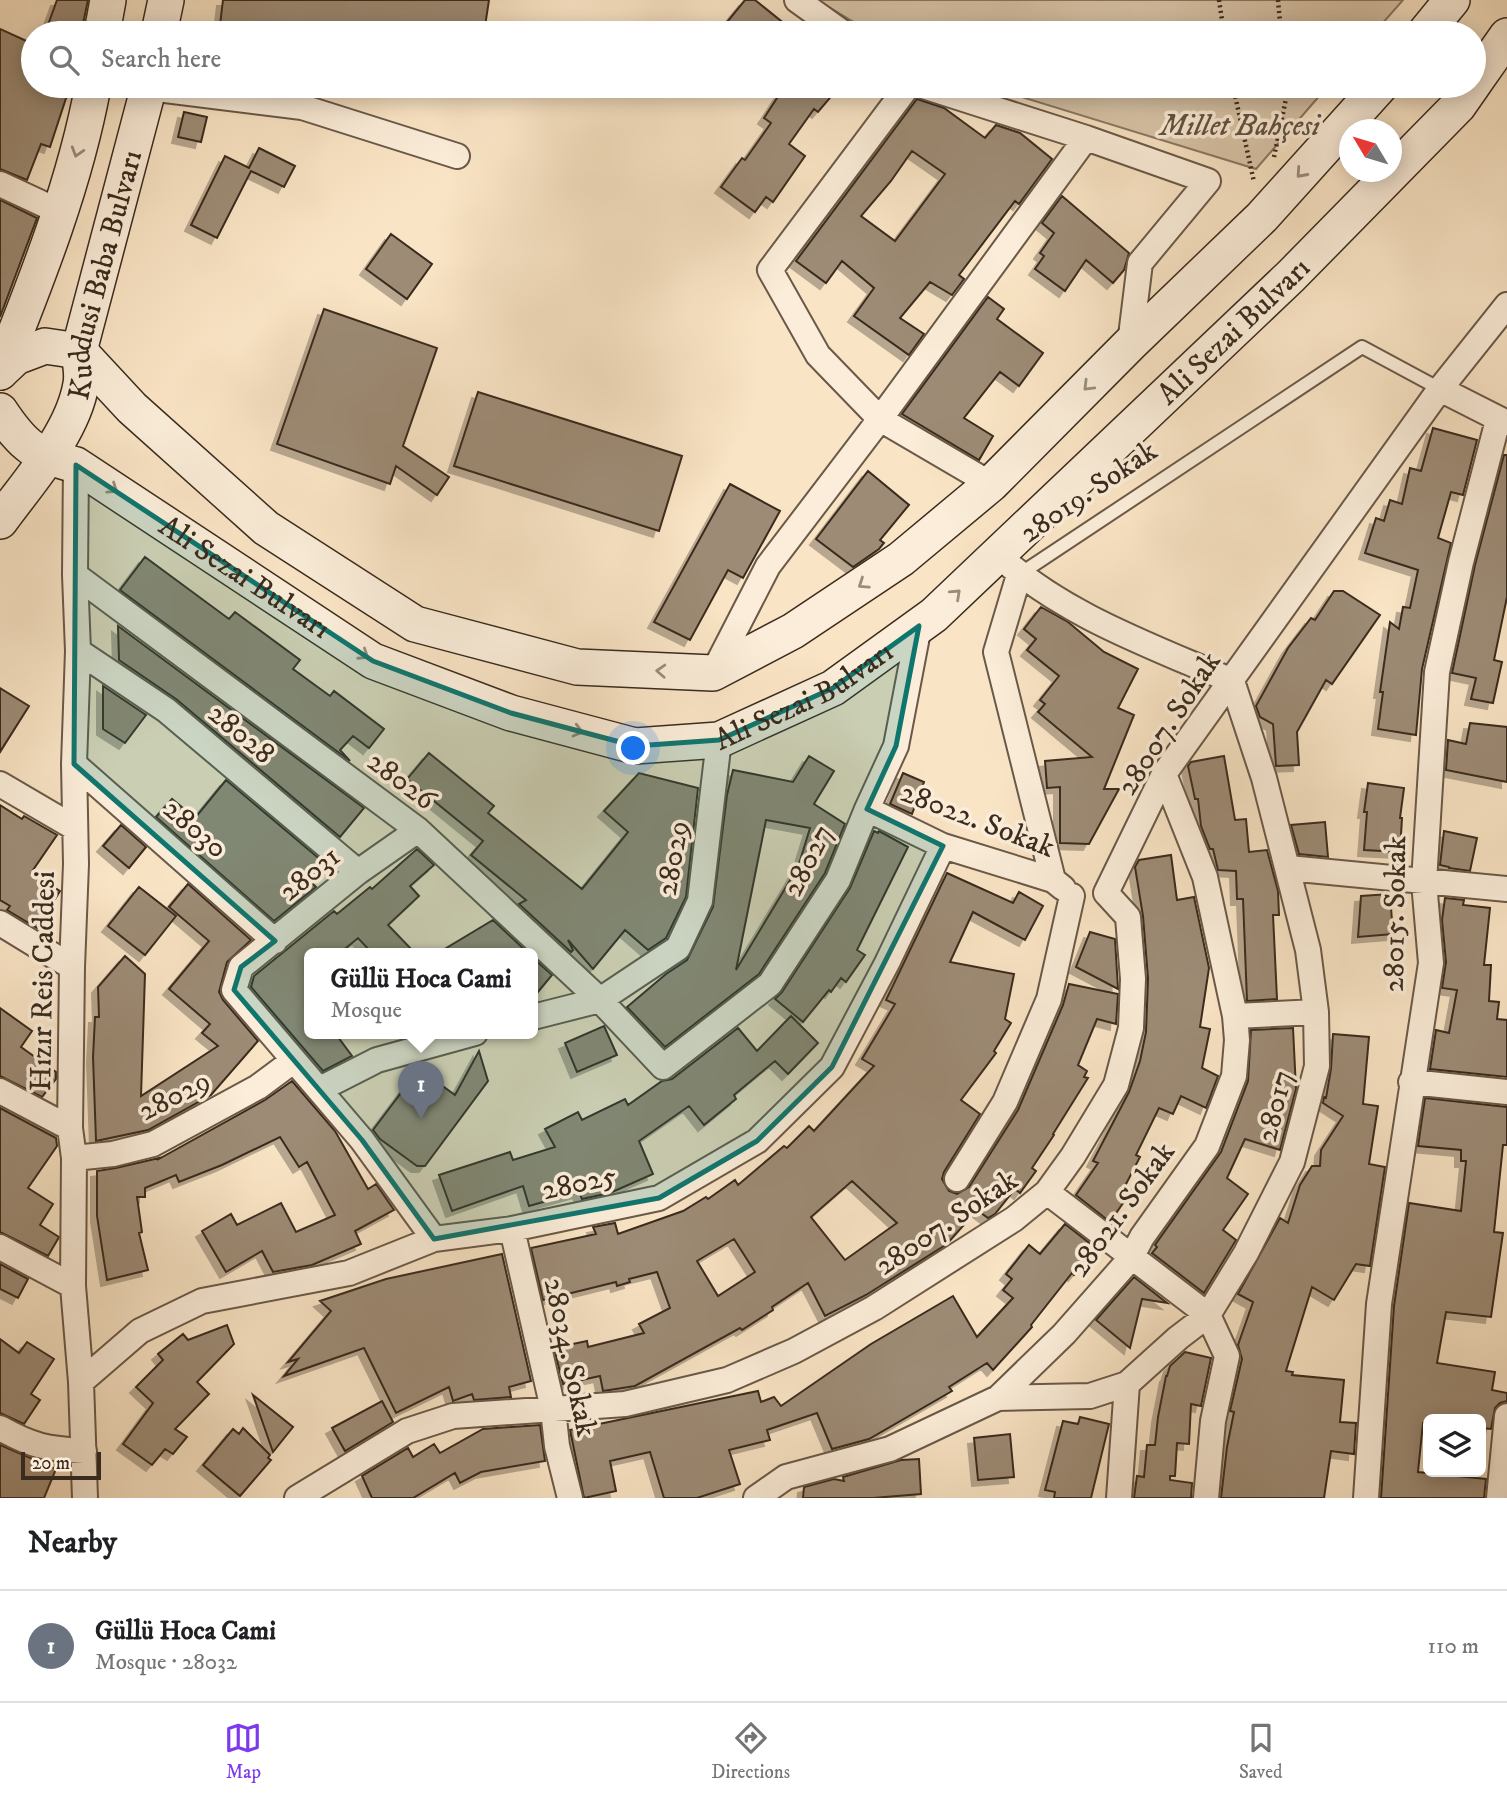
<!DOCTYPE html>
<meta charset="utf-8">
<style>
:root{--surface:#fff;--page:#f2f2f2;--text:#202124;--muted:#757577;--line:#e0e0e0;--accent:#7c3aed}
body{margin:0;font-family:"IM FELL DW Pica",serif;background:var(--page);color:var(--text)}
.controls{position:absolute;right:21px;bottom:21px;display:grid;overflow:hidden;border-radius:10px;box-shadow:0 4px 18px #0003}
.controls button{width:63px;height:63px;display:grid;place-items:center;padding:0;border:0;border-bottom:2px solid var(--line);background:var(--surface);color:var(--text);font:35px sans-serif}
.compass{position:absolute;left:1339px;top:119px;width:63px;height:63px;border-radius:50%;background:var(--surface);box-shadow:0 4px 18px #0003;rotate:308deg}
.scale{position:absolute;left:21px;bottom:18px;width:80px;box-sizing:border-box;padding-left:7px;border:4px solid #3a2b1e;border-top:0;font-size:19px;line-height:24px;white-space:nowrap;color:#3a2b1e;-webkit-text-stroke:5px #fbedd9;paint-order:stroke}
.you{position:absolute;left:634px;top:749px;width:24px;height:24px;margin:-18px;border:5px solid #fff;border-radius:50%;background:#1a73e8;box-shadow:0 0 0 10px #1a73e833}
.badge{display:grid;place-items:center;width:46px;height:46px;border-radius:50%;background:var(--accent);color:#fff;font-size:23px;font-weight:700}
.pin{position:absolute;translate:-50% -58px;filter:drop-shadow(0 2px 4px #0008)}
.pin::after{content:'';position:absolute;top:37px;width:24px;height:21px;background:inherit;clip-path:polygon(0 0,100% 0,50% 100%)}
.popup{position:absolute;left:304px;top:948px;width:234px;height:91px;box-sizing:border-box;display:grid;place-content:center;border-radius:10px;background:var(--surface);filter:drop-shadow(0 2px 5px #0005);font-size:23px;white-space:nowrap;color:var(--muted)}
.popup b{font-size:26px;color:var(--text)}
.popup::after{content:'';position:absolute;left:50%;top:100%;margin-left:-14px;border:14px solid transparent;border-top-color:var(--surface)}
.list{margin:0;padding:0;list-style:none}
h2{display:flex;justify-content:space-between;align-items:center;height:91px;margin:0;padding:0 28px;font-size:30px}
h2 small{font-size:23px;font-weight:400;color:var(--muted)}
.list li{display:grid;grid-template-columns:46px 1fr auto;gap:21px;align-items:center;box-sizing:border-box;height:112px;padding:0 28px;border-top:2px solid var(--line)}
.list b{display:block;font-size:26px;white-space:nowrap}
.list p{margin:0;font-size:23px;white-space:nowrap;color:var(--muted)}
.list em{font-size:23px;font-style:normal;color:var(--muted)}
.icon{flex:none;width:38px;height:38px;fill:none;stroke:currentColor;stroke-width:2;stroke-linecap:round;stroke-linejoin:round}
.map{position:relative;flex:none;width:1507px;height:1498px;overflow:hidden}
.search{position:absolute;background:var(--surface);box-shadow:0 4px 18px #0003;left:21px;right:21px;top:21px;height:77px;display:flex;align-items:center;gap:18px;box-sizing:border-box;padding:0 24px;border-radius:38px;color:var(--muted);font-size:26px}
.sheet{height:203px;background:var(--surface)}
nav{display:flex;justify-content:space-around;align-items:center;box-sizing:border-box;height:98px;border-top:2px solid var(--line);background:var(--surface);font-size:19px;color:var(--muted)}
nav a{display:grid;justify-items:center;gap:4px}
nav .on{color:var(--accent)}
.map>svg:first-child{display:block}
.green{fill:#d9c5a9;stroke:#8a7864;stroke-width:2}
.building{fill:#9d8b75;stroke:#3a2b1e;stroke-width:2;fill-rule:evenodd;filter:url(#shadow)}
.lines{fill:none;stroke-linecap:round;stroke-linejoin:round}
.service-casing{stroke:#6a5948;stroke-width:16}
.minor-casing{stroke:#6a5948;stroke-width:28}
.secondary-casing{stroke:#3a2b1e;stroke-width:38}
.path{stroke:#3a2b1e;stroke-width:4.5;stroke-dasharray:2 3.5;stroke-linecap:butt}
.service{stroke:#fbedd9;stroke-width:12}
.minor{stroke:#fbedd9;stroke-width:24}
.secondary{stroke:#fbedd9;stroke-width:35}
.oneway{stroke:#9a8c7c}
.marked{fill:#0f766e;fill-opacity:0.2;stroke:#0f766e;stroke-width:5;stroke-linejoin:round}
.labels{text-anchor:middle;stroke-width:7;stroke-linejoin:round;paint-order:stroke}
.park-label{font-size:30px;font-style:italic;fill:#625241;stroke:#fbedd9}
.street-label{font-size:30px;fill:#3a2b1e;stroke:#fbedd9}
</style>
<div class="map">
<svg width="1507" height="1498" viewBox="0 0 1507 1498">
<defs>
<filter id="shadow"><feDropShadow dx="-6" dy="6" stdDeviation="0" flood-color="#0004"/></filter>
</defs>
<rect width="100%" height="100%" fill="#f9e4c5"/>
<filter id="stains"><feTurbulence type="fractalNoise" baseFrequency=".00286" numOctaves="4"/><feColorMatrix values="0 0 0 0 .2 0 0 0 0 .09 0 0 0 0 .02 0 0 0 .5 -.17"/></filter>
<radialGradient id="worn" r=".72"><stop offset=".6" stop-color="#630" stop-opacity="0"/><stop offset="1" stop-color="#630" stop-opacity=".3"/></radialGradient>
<path class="green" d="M817,0H1403L1374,33H872Z
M986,86H1328L1256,169Z"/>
<path class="building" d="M57,0H88L81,33H45Z
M223,0H489L484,33H219Z
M745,0H755L796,33H718Z
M0,29L33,44V86H70L50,147L41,144L27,180L0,169Z
M786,86H840L818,112L814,109L789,144L805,156L773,202L766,197L755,212L721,187L742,158L745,160L771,123L764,118L781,92L787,96L792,91Z
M917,99L944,108L985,138L996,125L1020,133L1052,159L1019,204L1015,201L959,275L964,279L952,295L930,282L900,318L924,334L909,355L854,316L874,288L842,261L826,283L796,261ZM912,151L945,174L895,241L861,216L891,181Z
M184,112L207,117L201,142L178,137Z
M259,148L295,166L284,187L251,171L217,238L191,225L225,156L249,168Z
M1062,196L1129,253L1124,270L1113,283L1086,260L1065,291L1035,269L1044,256L1040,253L1054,233L1042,223Z
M0,200L37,218L0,317Z
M391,234L432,264L407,299L366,269Z
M988,297L1004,309L997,319L1043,353L1019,386L1000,372L964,418L993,436L979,460L902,414Z
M324,309L437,348L403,446L449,477L437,495L396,466L390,484L277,444Z
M478,392L682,456L659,531L454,466Z
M1433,428L1477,440L1463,495L1451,492L1438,538L1451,543L1422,669L1416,735L1378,729L1383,692H1380L1390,622L1399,629L1403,607L1410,608L1418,570L1365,553L1376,518L1384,521L1390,500L1402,504L1410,468L1421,471Z
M1504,455H1507V597L1494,660L1502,662L1493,703L1471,699L1476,678L1452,673L1475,565Z
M868,471L909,505L880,540L884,543L879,549L853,567L816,539Z
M730,484L780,511L743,578L728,570L690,640L654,622Z
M145,557L229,619L235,612L300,660L293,669L330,696L334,691L384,729L369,748L353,736L340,750L350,761L120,590Z
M1334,591H1343L1380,615L1332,684L1326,680L1297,732L1299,765L1276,766L1273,724L1260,717L1256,706L1288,648L1311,618L1315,620Z
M1041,607L1068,622L1104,652L1138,669L1118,708L1134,715L1104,789H1119L1089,844L1060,843V787L1047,788L1045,761L1092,757L1038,712L1045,704L1040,700L1059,676L1027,650L1036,639L1024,629Z
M118,626L364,808L340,837L176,699L119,660Z
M103,686L146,715L125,743L103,729Z
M0,688L29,706L0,752Z
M1470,723L1507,727V782L1446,770L1448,740L1466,744Z
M429,753L494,806L488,813L582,889L628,832L604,811L639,773L698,788L686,897L666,938L648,950L625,930L593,969L568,940L573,950L571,952L519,904L526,900L471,855L483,841L407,779Z
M809,756L834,771L814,804L845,824L825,873L759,974L665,1047L627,1007L666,974L687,960L713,907L727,795L733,770L793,782ZM766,820L810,828L798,867L736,970Z
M1224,756L1235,820L1246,819L1249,852L1267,850L1278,891L1279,915H1273L1277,999L1247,1001L1243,899H1237L1236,871L1218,870L1213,849H1210L1201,826L1198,799H1195L1188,766L1191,762Z
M903,773L924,782L912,814L890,804Z
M226,780L328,866L312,883L316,887L274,921L156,817L172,799L195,818Z
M1368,783L1404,788L1400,818H1402L1400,852L1364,850L1367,812H1364Z
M0,805L22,819L24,816L57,835L31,873L60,891L37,928L7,910L10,906L0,900Z
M1325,822L1328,857L1299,854L1291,825Z
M121,825L146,847L129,868L103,846Z
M874,831L878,833L879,831L908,847L857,950L865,955L846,982L841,978L831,992L829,990L803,1022L775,999L782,992L850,888Z
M1444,831L1477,838L1470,871L1449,868V867L1440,865Z
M417,849L434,865L410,886L419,896L388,925L415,953H372L358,938L340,953H309V1033H335L352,1056L323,1071L251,987L254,976L334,911L337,914L370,887L372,889Z
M1171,855L1177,900L1194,897L1209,968L1200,1027L1210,1029L1202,1068L1218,1076L1206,1108L1181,1096L1173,1114L1159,1108L1136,1155L1140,1157L1125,1186L1132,1190L1110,1222L1076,1195L1098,1163L1093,1161L1129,1092L1140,1061L1146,1032L1148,978L1143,916L1135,867L1139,860Z
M947,873L1013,903L1019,892L1043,906L1025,940L973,912L950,962L1014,974L1005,1019L1011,1023L994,1051L996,1053L961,1100L980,1114L944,1172L942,1179L949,1191L957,1194L969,1187L1018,1110L1063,1005L1069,984L1118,994L1116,1024L1097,1019L1078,1065L1087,1071L1084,1077L1088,1078L1053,1134L1054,1135L1032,1168L1036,1171L1020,1193L1015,1189L995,1214L988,1218L977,1210L947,1244L866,1295L825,1316L808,1283L772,1307L773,1310L742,1330L740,1328L635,1386L603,1391L600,1376L563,1384L554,1348L587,1341L588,1347L644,1333L639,1324L670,1308L657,1272L629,1279L630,1282L617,1286L616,1282L543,1300L531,1248L596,1234L593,1227L615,1223L618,1234L683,1211L706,1197L708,1199L735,1180L738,1185L784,1146L787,1148L809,1126L814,1131L874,1066L862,1059L895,1004L886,1000ZM852,1181L897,1223L845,1260L811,1217ZM734,1239L755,1272L718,1296L697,1261Z
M188,884L251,940L227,962L219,992L223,1000L258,1041L211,1095L148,1130L96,1141L93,1057L95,1017H99L98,987L125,956L145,974L141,1096L218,1046L202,1033L210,1024L169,989L209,941L169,907Z
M139,887L176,916L145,955L108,926Z
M1390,894L1393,934L1358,937L1361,896Z
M1445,898L1464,900L1463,905L1490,908L1484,965H1491L1489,1001L1499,1002L1497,1019L1507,1020V1077L1430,1069L1436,1030L1449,1033L1457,990L1442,988L1446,962L1442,920Z
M493,920L528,953H438Z
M1090,932L1115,939L1118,989L1076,967Z
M533,958L552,975L533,998Z
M0,1008L32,1031L21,1047L56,1072V1079L42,1097L0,1076Z
M791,1016L818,1043L788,1074L775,1061L734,1095L736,1099L704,1125L689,1106L639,1141L653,1174L610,1193L582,1199L579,1192L529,1206L523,1186L452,1211L439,1175L510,1152L513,1160L555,1147L545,1129L578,1112L582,1120L625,1099L628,1105L662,1081L672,1079L738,1028L757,1051Z
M604,1026L617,1055L577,1072L565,1043Z
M1293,1028L1296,1089L1280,1150L1245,1139L1227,1178L1248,1194L1223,1230L1236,1240L1204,1293L1152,1253L1157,1247L1155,1245L1221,1152L1248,1081L1251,1030Z
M1333,1034L1369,1037L1363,1104L1378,1106L1369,1164L1385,1167L1370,1266L1356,1264L1334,1300L1312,1287L1286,1371L1293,1372L1292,1375L1344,1380L1340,1422L1356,1423L1354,1454L1331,1451L1324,1498H1221L1227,1447L1234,1412L1230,1411L1242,1359L1238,1345L1253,1302L1238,1294L1280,1218L1288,1223L1300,1185L1312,1166H1320L1321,1150L1343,1116L1323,1103L1324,1097L1326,1098L1331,1069Z
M479,1051L488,1081L425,1166H417L380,1139L373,1130L419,1069L455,1095Z
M292,1081L335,1131L368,1189L376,1184L394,1210L355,1231L361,1244L312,1265L273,1272L262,1251L226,1272L202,1231L231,1214L237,1225L281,1203L296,1232L335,1215L307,1162L299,1167L280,1137L222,1165L179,1182L176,1175L145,1188V1197H137L142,1232L139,1233L148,1270L107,1280L97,1216V1171L116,1168L159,1158L157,1160L265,1100Z
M1425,1098L1507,1107V1145H1503L1494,1232L1503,1233L1491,1317L1446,1312L1437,1363L1495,1372L1492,1390L1507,1393V1401L1500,1403L1495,1408L1491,1429L1481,1428V1419H1428V1423H1423L1418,1472L1486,1479L1484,1498H1381L1394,1306L1409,1203L1461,1211L1466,1161H1461V1150L1418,1146Z
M0,1108L56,1138L57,1146L28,1188L53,1204L40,1225L59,1237L48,1256L0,1232Z
M1065,1224L1097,1249L1074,1275L1072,1273L1031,1325L1032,1327L993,1370L987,1363L949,1387L952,1391L869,1439L832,1449L817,1413L767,1430L770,1440L729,1450L740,1484L697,1498H664L650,1452L610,1461L616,1491L584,1498L570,1430L758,1391L761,1402L774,1397L781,1406L871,1344L953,1296L977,1337L1013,1298L1003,1290L1012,1279L1006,1274L1029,1245L1040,1254Z
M502,1254L531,1381L509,1387L511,1397L474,1400L472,1394L453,1401L449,1387L396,1413L364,1348L284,1376L298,1359L288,1362L331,1311L320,1301L386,1279Z
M0,1264L28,1279L18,1298L0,1289Z
M1134,1277L1167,1303L1142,1299L1130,1348L1096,1320Z
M227,1325L234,1344L197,1382L209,1394L175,1429L187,1437L173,1454L165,1449L152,1465L123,1444L153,1403L136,1387L163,1360L158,1354L183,1334L188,1340Z
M0,1339L19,1353L27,1342L54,1359L31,1394L40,1400L24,1424L0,1413Z
M1185,1352L1211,1358L1201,1406L1191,1404L1189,1444L1177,1443L1175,1476H1170V1480L1192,1483L1191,1498H1134L1137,1476L1144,1477L1147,1445H1155L1158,1417L1166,1376H1167L1170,1366Z
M253,1395L293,1427L273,1452Z
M382,1401L393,1422L345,1451L332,1428Z
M1080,1417L1109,1424L1091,1498H1054L1055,1492L1045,1490L1063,1421L1078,1424Z
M540,1425L545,1461L481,1472L460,1483L455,1473L413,1498H372L362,1476L408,1448L413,1457L434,1444L440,1453L483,1429Z
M243,1428L270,1455L268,1458L271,1460L240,1496L203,1465L233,1429L239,1434Z
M1010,1434L1014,1477L978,1480L974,1438Z
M0,1445L56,1469L44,1498H0Z
M919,1459L921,1494L873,1498H803L804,1487L834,1479L844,1481L843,1477L901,1460Z"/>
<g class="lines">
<defs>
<path id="service" d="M1020,574L1362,347L1440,389"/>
<path id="minor" d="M797,0L843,33
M908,86L770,270L818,355L880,419L991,484
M923,86L1086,138L1208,181L1140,263L1130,344
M149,88L302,107L457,156
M0,184L58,211
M1440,389L1507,423
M76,465L75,575L78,651L74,764L76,864L72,967L70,1128L74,1158L73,1286L81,1382L85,1498
M998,555C1063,615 1152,646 1232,681L1264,778L1308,950L1316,1012L1317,1066L1292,1162L1246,1253L1208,1315L1178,1338L1127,1384L1119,1498
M75,575L418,830L600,1000L663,1067L770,984L838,880L867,809L896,746L919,626
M1019,575L996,652L1053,880
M78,651L166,710L358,872
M713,673L768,566L880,419L1086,138
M74,764L275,941
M0,784L75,828
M867,809L943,846L1053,880L1063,888
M418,830L358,872L241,967L234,990L362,1140L434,1239
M1288,868L1507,889
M1106,893L1164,774L1440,389L1507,305
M0,923L72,967
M1235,1016L1316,1012
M533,1017L600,1000L678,948L700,901L719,740
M1411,1082L1507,1092
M320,1089L377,1060L475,1033
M0,1091L70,1128
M74,1158L113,1154L153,1144L258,1087L293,1061
M957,1179L1005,1102L1049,999L1072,896
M1047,1192L1208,1315L1227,1356L1213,1421L1206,1498
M512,1229L553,1409L557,1446L570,1498
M0,1247L73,1286
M81,1382L140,1331L202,1301L349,1273L434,1239L512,1229L659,1198L757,1141L832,1067L887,963L943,846
M998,1398L1090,1396L1127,1384
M0,1428C32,1446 47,1449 84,1451
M297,1498L407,1431L453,1416L625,1404L727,1380L794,1351L874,1308L1014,1219L1047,1192L1073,1156L1116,1085L1131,1028L1133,979L1128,917L1106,893
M756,1498L786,1477L890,1449L998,1398L1064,1334L1131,1258L1142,1237L1207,1146L1234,1076L1237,1040L1235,1016L1205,877L1164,774
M1366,1498L1379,1304L1431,963L1424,882L1437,672L1461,562L1498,420
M1499,1498L1507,1416"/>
<g id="secondary">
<path d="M102,33L108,0"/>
<path d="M159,33L166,0"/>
<path d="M1425,33L1452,0"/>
<path d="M1474,83L1507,36"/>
<path d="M0,372L16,357L45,346L79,351L132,408L266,528L415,624L577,667L713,673L793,631L901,559L991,484L1130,344L1262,217L1380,86"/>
<path d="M0,372C37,279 75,184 93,86"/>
<path id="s1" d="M0,411C24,447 34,454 76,465L373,661L511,713L635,746L719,740L833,688L934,615L1291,276L1458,106L1472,86"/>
<path id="s2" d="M0,521C29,481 73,433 81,384C83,374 80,361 79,351L149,86"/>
</g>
</defs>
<use href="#service" class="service-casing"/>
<use href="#minor" class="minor-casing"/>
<use href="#secondary" class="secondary-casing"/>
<path class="path" d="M1219,0L1224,33
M1278,0L1281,33
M1233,86L1254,182
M1274,157L1287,94L1286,86"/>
<use href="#service" class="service"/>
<use href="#minor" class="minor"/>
<use href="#secondary" class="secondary"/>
</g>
<defs><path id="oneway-chevron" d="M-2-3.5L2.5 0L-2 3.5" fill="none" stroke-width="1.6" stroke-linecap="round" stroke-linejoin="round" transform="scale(1.75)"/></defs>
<g class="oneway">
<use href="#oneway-chevron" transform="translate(77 152) rotate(107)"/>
<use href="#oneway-chevron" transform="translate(1301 173) rotate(132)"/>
<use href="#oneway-chevron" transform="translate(1088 386) rotate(135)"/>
<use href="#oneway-chevron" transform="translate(113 489) rotate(34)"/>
<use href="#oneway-chevron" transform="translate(863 584) rotate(146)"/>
<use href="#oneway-chevron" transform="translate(956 594) rotate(-43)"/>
<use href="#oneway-chevron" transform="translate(364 655) rotate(33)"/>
<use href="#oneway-chevron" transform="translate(661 671) rotate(-177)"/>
<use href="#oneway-chevron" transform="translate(578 731) rotate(15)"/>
</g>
<path class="marked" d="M76,465L373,661L511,713L635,746L719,740L833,688L919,626L896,746L867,809L943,846L832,1067L757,1141L659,1198L434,1239L362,1140L234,990L241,967L275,941L74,764Z"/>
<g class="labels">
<g class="park-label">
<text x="1240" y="135">Millet Bahçesi</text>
</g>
<g class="street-label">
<text dy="10" stroke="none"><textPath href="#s2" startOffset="273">Kuddusi Baba Bulvarı</textPath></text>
<text dy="10" stroke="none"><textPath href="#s1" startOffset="1475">Ali Sezai Bulvarı</textPath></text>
<text transform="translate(1088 491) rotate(-34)" y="10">28019. Sokak</text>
<text dy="10" stroke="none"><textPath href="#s1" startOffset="299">Ali Sezai Bulvarı</textPath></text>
<text dy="10" stroke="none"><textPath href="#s1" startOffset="908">Ali Sezai Bulvarı</textPath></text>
<text transform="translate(1168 723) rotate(-57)" y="10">28007. Sokak</text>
<text transform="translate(242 733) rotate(40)" y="10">28028</text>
<text transform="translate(402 780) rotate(37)" y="10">28026</text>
<text transform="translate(978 819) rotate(21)" y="10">28022. Sokak</text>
<text transform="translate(196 828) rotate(41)" y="10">28030</text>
<text transform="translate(672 858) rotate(-80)" y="10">28029</text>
<text transform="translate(807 860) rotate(-63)" y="10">28027</text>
<text transform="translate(309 873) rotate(-39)" y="10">28031</text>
<text transform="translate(1394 914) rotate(-89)" y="10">28015. Sokak</text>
<text transform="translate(42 981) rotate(-89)" y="10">Hızır Reis Caddesi</text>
<text transform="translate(174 1095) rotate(-27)" y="10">28029</text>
<text transform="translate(1274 1106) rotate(-76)" y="10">28017</text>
<text transform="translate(579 1182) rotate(-12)" y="10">28025</text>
<text transform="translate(1121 1209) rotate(-54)" y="10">28021. Sokak</text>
<text transform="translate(946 1222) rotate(-34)" y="10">28007. Sokak</text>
<text transform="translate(571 1357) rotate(78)" y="10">28034. Sokak</text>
</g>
</g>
<rect width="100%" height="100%" filter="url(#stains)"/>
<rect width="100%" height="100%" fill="url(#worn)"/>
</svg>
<div class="controls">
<button><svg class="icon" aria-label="layers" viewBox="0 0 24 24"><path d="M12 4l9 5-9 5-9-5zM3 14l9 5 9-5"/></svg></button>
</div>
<svg class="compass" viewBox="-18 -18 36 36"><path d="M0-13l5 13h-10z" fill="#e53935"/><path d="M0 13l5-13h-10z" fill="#757577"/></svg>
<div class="scale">20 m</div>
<div class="you"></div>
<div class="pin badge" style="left:421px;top:1119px;background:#6b7280">1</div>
<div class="popup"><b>Güllü Hoca Cami</b>Mosque</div>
<div class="search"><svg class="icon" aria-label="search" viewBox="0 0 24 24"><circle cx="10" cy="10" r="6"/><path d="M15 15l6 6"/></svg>Search here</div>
</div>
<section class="sheet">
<h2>Nearby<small></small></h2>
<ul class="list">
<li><span class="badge" style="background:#6b7280">1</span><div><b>Güllü Hoca Cami</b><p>Mosque · 28032</p></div><em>110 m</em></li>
</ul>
</section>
<nav>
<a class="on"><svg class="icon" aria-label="map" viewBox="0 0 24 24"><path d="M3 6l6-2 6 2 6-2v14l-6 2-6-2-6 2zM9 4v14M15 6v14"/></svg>Map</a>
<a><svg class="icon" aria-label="directions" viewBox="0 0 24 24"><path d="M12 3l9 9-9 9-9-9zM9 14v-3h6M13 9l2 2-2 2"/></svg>Directions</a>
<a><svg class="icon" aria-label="saved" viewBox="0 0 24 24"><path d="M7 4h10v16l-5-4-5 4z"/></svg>Saved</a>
</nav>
